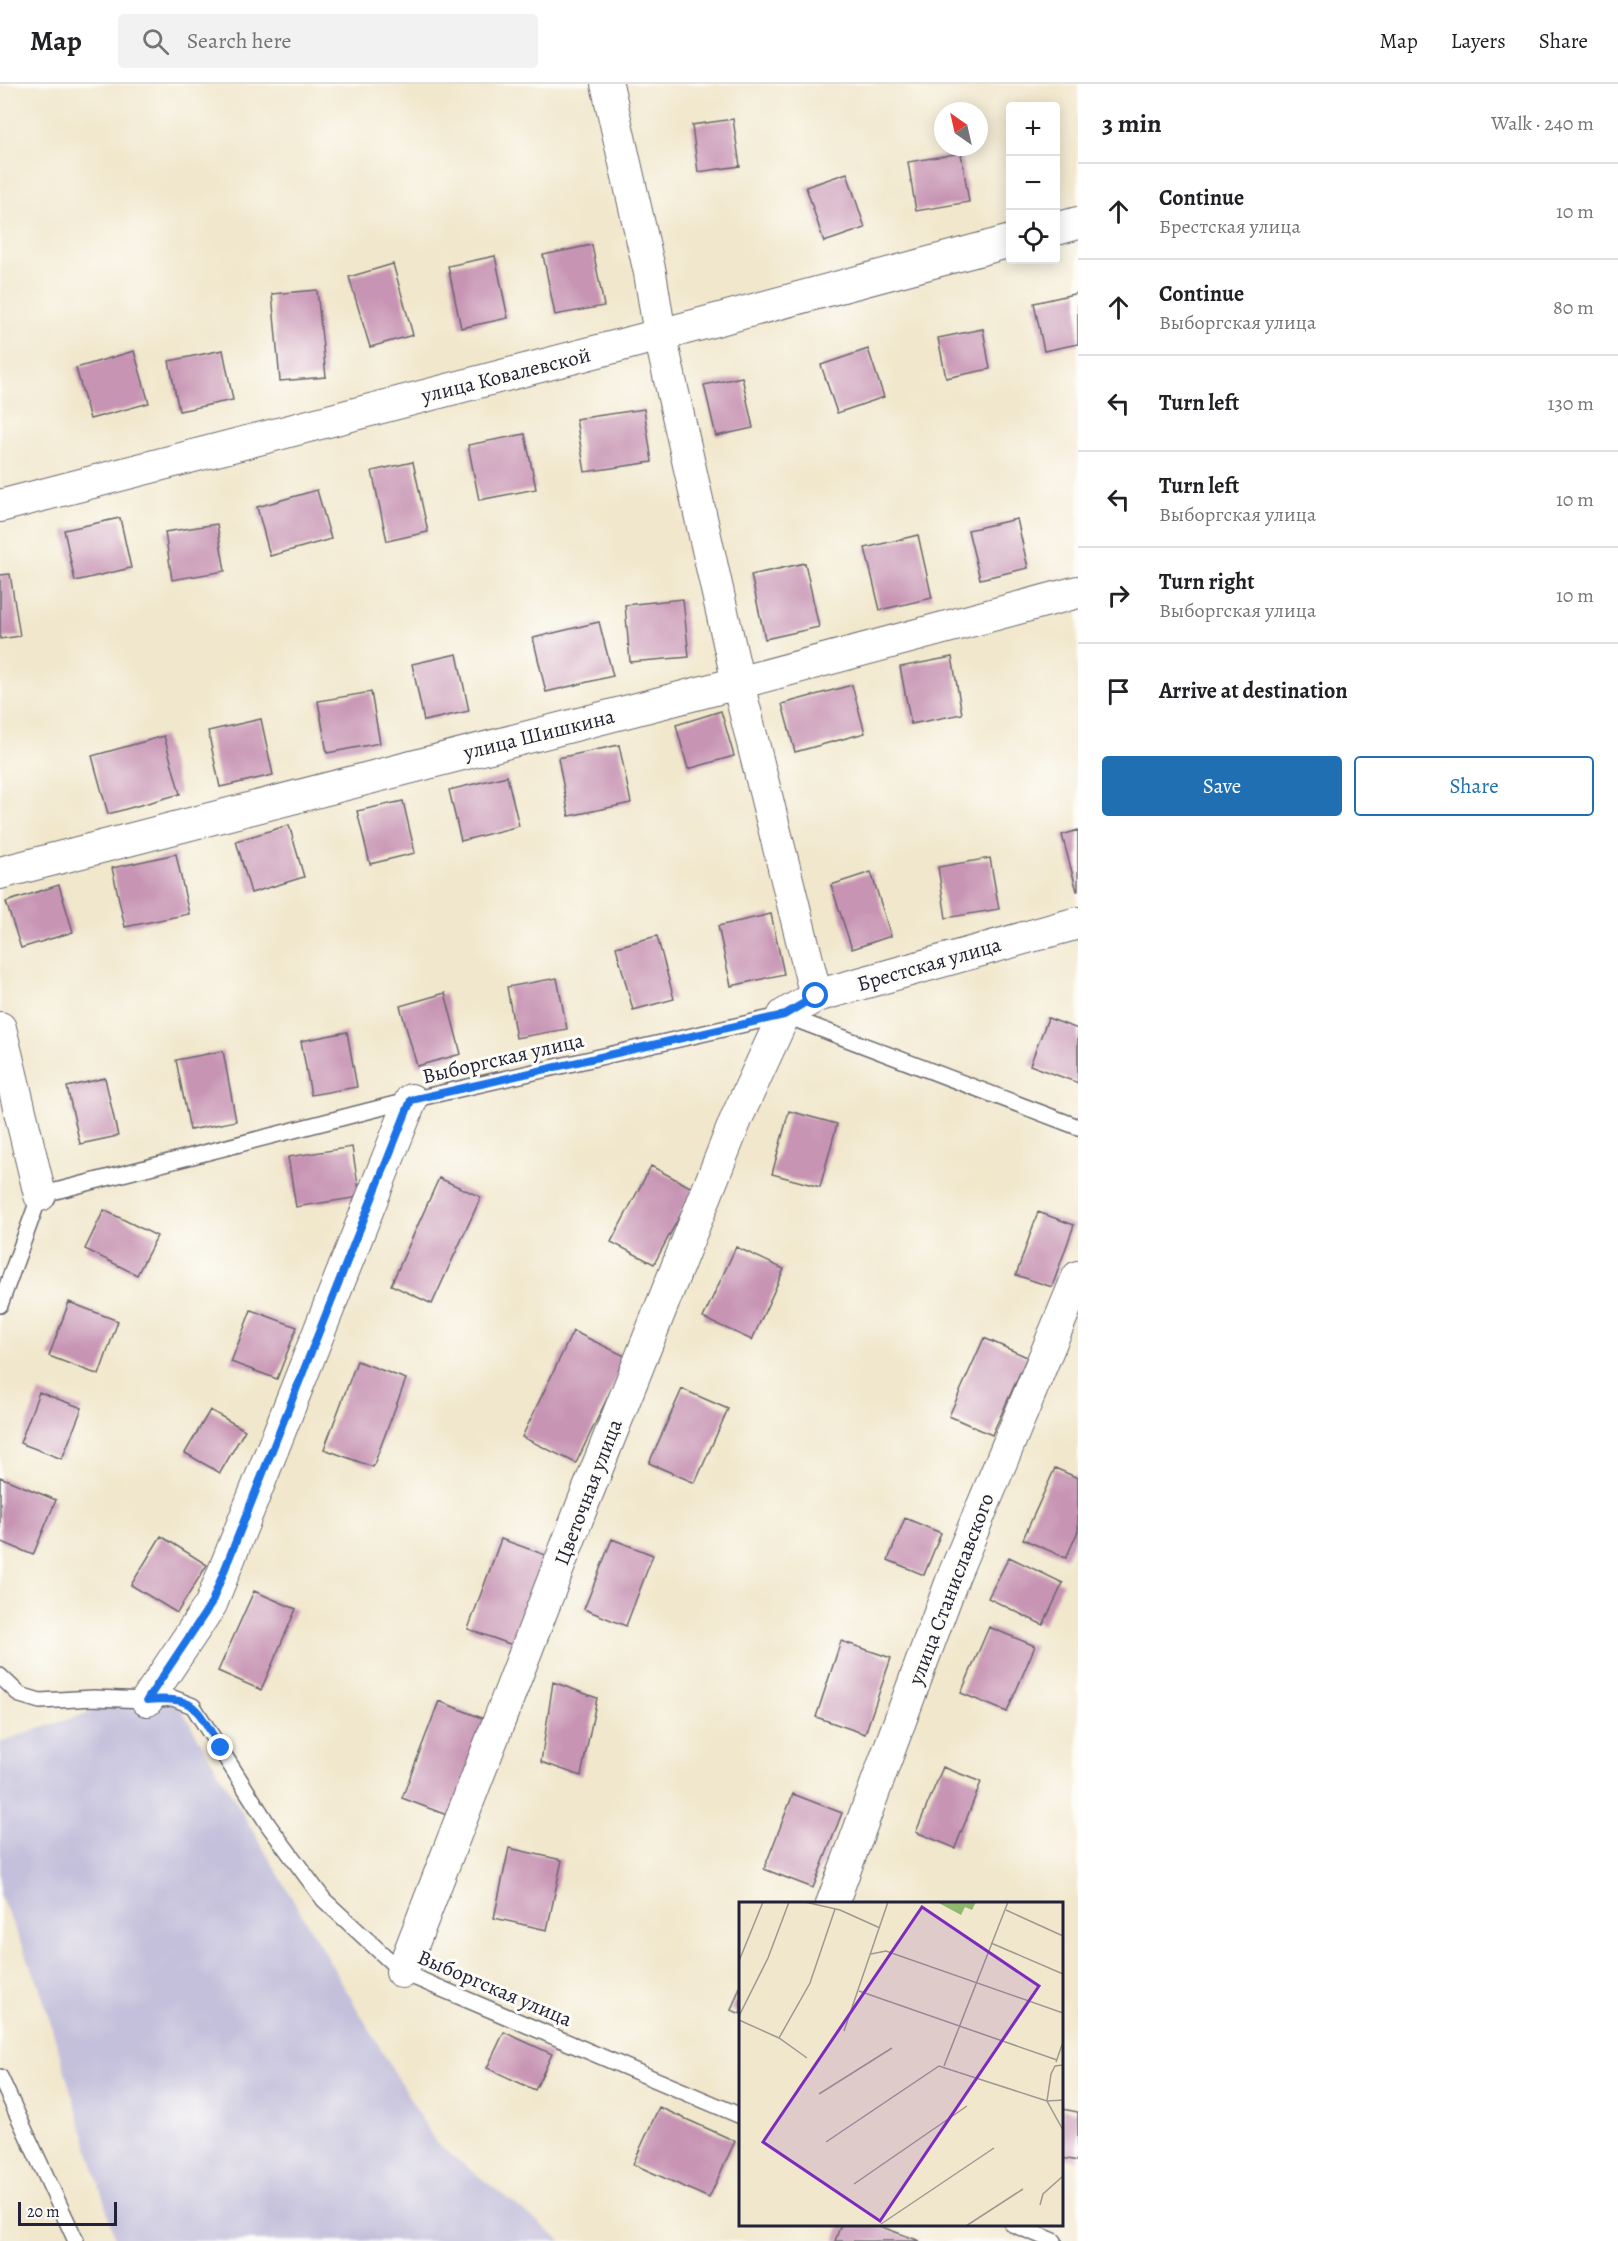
<!DOCTYPE html>
<meta charset="utf-8">
<style>
:root{--surface:#fff;--page:#f2f2f2;--text:#202124;--muted:#757577;--line:#e0e0e0;--accent:#1f6fb2}
body{margin:0;font-family:Alegreya,serif;background:var(--page);color:var(--text)}
.controls{position:absolute;right:18px;top:18px;display:grid;overflow:hidden;border-radius:6px;box-shadow:0 3px 15px #0003}
.controls button{width:54px;height:54px;display:grid;place-items:center;padding:0;border:0;border-bottom:2px solid var(--line);background:var(--surface);color:var(--text);font:30px sans-serif}
.compass{position:absolute;left:934px;top:18px;width:54px;height:54px;border-radius:50%;background:var(--surface);box-shadow:0 3px 15px #0003;rotate:326deg}
.scale{position:absolute;left:18px;bottom:15px;width:99px;box-sizing:border-box;padding-left:6px;border:3px solid #22223b;border-top:0;font-size:16px;line-height:21px;white-space:nowrap;color:#22223b;-webkit-text-stroke:4px #fdfcf7;paint-order:stroke}
.stop{position:absolute;width:18px;height:18px;margin:-14px;border:4px solid #1a73e8;border-radius:50%;background:#fff}
.stop.end{background:#1a73e8;border-color:#fff;box-shadow:0 2px 6px #0008}
.list{margin:0;padding:0;list-style:none}
h2{display:flex;justify-content:space-between;align-items:center;height:78px;margin:0;padding:0 24px;font-size:26px}
h2 small{font-size:20px;font-weight:400;color:var(--muted)}
.list li{display:grid;grid-template-columns:39px 1fr auto;gap:18px;align-items:center;box-sizing:border-box;height:96px;padding:0 24px;border-top:2px solid var(--line)}
.list b{display:block;font-size:22px;white-space:nowrap}
.list p{margin:0;font-size:20px;white-space:nowrap;color:var(--muted)}
.list em{font-size:20px;font-style:normal;color:var(--muted)}
.actions{display:flex;gap:12px;padding:18px 24px}
.actions a{flex:1;padding:14px 0;border:2px solid var(--accent);border-radius:6px;text-align:center;font-size:21px;color:var(--accent)}
.actions .main{background:var(--accent);color:#fff}
.icon{flex:none;width:33px;height:33px;fill:none;stroke:currentColor;stroke-width:2;stroke-linecap:round;stroke-linejoin:round}
.map{position:relative;flex:none;width:1078px;height:2157px;overflow:hidden}
header{display:flex;align-items:center;gap:36px;box-sizing:border-box;height:84px;padding:0 30px;background:var(--surface);border-bottom:2px solid var(--line)}
header strong{font-size:28px}
nav{display:flex;gap:33px;margin-inline-start:auto;font-size:21px}
.search{width:420px;height:54px;background:var(--page);display:flex;align-items:center;gap:15px;box-sizing:border-box;padding:0 21px;border-radius:6px;color:var(--muted);font-size:22px}
main{display:flex}
aside{flex:1;background:var(--surface)}
.map>svg:first-child{display:block}
.industrial{fill:#c4c0db}
.building{fill:#c794b4}
.lines{fill:none;stroke-linecap:round;stroke-linejoin:round}
.service-casing{stroke:#6a676e;stroke-width:18}
.minor-casing{stroke:#6a676e;stroke-width:34}
.service{stroke:#fff;stroke-width:15}
.minor{stroke:#fff;stroke-width:32}
.route{stroke:#1a73e8;stroke-width:8}
.labels{text-anchor:middle;stroke-width:6;stroke-linejoin:round;paint-order:stroke}
.street-label{font-size:21px;fill:#22223b;stroke:#fdfcf7}
.inset-road{fill:none;stroke:#9e9892;stroke-width:1.5}
.view{fill:#7b2cbf;fill-opacity:0.15;stroke:#7b2cbf;stroke-width:3}
.inset-edge{fill:none;stroke:#22223b;stroke-width:3}
</style>
<header>
<strong>Map</strong>
<div class="search"><svg class="icon" aria-label="search" viewBox="0 0 24 24"><circle cx="10" cy="10" r="6"/><path d="M15 15l6 6"/></svg>Search here</div>
<nav><a>Map</a><a>Layers</a><a>Share</a></nav>
</header>
<main>
<div class="map">
<svg width="1078" height="2157" viewBox="0 0 1078 2157">
<rect width="100%" height="100%" fill="#fdfcf7"/>
<filter id="ink" filterUnits="userSpaceOnUse"><feTurbulence type="fractalNoise" baseFrequency=".0167" numOctaves="2"/><feDisplacementMap in="SourceGraphic" scale="12" xChannelSelector="R" yChannelSelector="G"/><feConvolveMatrix kernelMatrix="1 2 1 2 8 2 1 2 1" color-interpolation-filters="sRGB"/></filter>
<filter id="wash" filterUnits="userSpaceOnUse"><feTurbulence type="fractalNoise" baseFrequency=".008" numOctaves="4" result="noise"/><feDisplacementMap in="SourceGraphic" scale="24" xChannelSelector="R" yChannelSelector="G"/><feGaussianBlur stdDeviation="1.35" result="paint"/><feColorMatrix in="noise" values="0 0 0 0 0 0 0 0 0 0 0 0 0 0 0 0 0 1.4 0 .05"/><feComposite in="paint" operator="in"/></filter>
<g filter="url(#wash)">
<rect width="100%" height="100%" fill="#f1e7cc"/>
<path class="industrial" d="M168,1602L436,2059L562,2157H116L39,1901L0,1811V1658Z"/>
<g id="blocks">
<path class="building" d="M733,35L740,82L698,88L692,41Z
M961,69L969,118L916,127L908,78Z
M847,89L865,144L824,158L806,103Z
M592,161L604,222L555,231L543,171Z
M495,172L508,234L461,244L448,182Z
M393,180L413,251L370,263L349,193Z
M317,206L326,293L280,297L272,210Z
M1078,209V260L1044,267L1034,219Z
M983,245L990,285L946,294L938,254Z
M868,265L884,313L837,329L821,281Z
M223,266L233,316L179,327L169,277Z
M134,267L149,319L90,335L76,284Z
M742,293L753,344L716,352L704,301Z
M644,325L652,378L585,388L576,335Z
M525,350L536,405L479,416L468,361Z
M413,378L428,448L387,457L372,387Z
M317,406L331,455L270,472L257,423Z
M120,434L131,484L75,497L64,446Z
M1017,435L1028,484L980,495L968,446Z
M217,440L225,487L172,496L165,448Z
M918,451L932,514L880,526L865,464Z
M805,479L819,543L765,555L751,491Z
M10,490L20,552L0,555V491Z
M683,515L689,573L630,578L625,521Z
M599,538L613,592L546,608L533,554Z
M457,570L469,627L424,637L412,580Z
M952,573L962,630L911,640L900,583Z
M852,601L865,649L795,668L782,620Z
M371,608L380,659L327,669L318,617Z
M721,627L734,672L688,685L676,641Z
M261,635L273,691L220,703L208,647Z
M164,652L180,710L108,730L92,672Z
M619,661L631,719L569,732L558,674Z
M507,692L519,742L461,757L449,706Z
M403,717L415,769L370,780L357,727Z
M289,741L304,793L251,809L236,757Z
M1078,746V807H1077L1062,751Z
M176,770L189,830L125,843L112,784Z
M990,774L999,825L946,834L938,783Z
M871,788L891,852L852,865L831,801Z
M59,801L73,848L21,864L6,818Z
M771,830L784,890L731,902L718,842Z
M657,852L674,915L633,926L616,863Z
M557,894L567,945L516,954L507,903Z
M445,909L461,970L417,982L400,922Z
M1048,934L1078,945V999L1030,981Z
M347,948L357,1003L311,1011L301,957Z
M223,967L236,1037L190,1046L176,976Z
M105,994L118,1052L80,1060L67,1003Z
M789,1027L837,1040L820,1103L772,1090Z
M352,1063L360,1113L296,1123L288,1073Z
M651,1082L694,1105L654,1180L611,1158Z
M439,1094L481,1113L432,1220L391,1201Z
M104,1126L157,1152L137,1191L85,1165Z
M1038,1128L1074,1141L1052,1203L1016,1191Z
M736,1163L784,1185L752,1256L703,1234Z
M69,1218L118,1237L99,1291L49,1272Z
M251,1226L297,1243L277,1295L231,1278Z
M573,1247L627,1273L576,1379L522,1353Z
M984,1254L1027,1273L992,1351L949,1332Z
M357,1277L406,1295L373,1383L324,1365Z
M682,1305L728,1325L695,1399L649,1379Z
M39,1308L82,1324L62,1375L20,1359Z
M210,1326L245,1346L220,1389L185,1369Z
M1055,1384L1078,1394V1447L1066,1474L1023,1455Z
M0,1393L56,1416L33,1471L0,1457Z
M905,1434L941,1449L924,1491L888,1476Z
M161,1452L207,1481L177,1529L131,1501Z
M501,1455L551,1473L518,1563L468,1545Z
M612,1455L653,1471L626,1542L584,1525Z
M1009,1473L1063,1499L1043,1541L988,1514Z
M254,1507L296,1525L261,1606L218,1587Z
M989,1543L1035,1562L1007,1628L961,1609Z
M841,1557L891,1574L865,1650L816,1633Z
M553,1598L597,1614L581,1692L541,1678Z
M439,1617L489,1637L452,1733L402,1714Z
M943,1683L981,1698L955,1764L916,1748Z
M793,1710L842,1729L813,1804L764,1785Z
M509,1764L562,1776L547,1846L494,1834Z
M740,1903H741V1930L731,1926Z
M504,1948L552,1970L535,2006L487,1984Z
M659,2023L735,2057L709,2114L633,2080Z
M1062,2025L1078,2028V2077L1062,2074Z
M841,2140H874L920,2157H835Z"/>
</g>
</g>
<g filter="url(#ink)">
<use href="#blocks" fill-opacity="0" stroke="#6a676e" stroke-width="1.5"/>
<g class="lines">
<defs>
<path id="service" d="M0,1221L40,1111L411,1016L784,931L1078,1043
M0,1592L20,1611L40,1617L94,1614L147,1616L173,1614L193,1622L269,1742L324,1816L402,1888L741,2032
M0,1993L76,2157
M1012,2140L1054,2157"/>
<path id="minor" d="M607,0L650,189L660,251L738,599L816,912
M1056,145L1078,139
M0,422L660,251L1011,157
M0,789L738,599L1078,508
M0,944L40,1111
M147,1616L211,1520L411,1016
M832,1820L954,1491L1078,1193
M402,1888L582,1422L737,1033L784,931L816,912L1078,839"/>
</defs>
<use href="#service" class="service-casing"/>
<use href="#minor" class="minor-casing"/>
<use href="#service" class="service"/>
<use href="#minor" class="minor"/>
</g>
</g>
<g class="lines" filter="url(#ink)">
<path class="route" d="M221,1664C195,1624 198,1612 147,1616L211,1520L411,1016L784,931L816,912"/>
</g>
<g class="labels">
<g class="street-label">
<text transform="translate(506 291) rotate(-14)" y="7">улица Ковалевской</text>
<text transform="translate(539 650) rotate(-14)" y="7">улица Шишкина</text>
<text transform="translate(929 880) rotate(-16)" y="7">Брестская улица</text>
<text transform="translate(503 974) rotate(-13)" y="7">Выборгская улица</text>
<text transform="translate(588 1408) rotate(-69)" y="7">Цветочная улица</text>
<text transform="translate(951 1505) rotate(-69)" y="7">улица Станиславского</text>
<text transform="translate(495 1904) rotate(23)" y="7">Выборгская улица</text>
</g>
</g>
<g transform="translate(739 1818)">
<rect width="324" height="324" fill="#f1e7cc"/>
<path d="M198,0H237L233,8L226,5L222,13Z" fill="#90b86e"/>
<path class="inset-road" d="M66,0L101,8L141,26M267,8L324,34M252,41L324,72M132,52L147,49L324,111M0,59L24,0M120,89L318,158M0,114L29,56L50,0M0,118L40,136L68,156M105,129L149,0M40,136L71,81L96,7M317,160L324,140M324,163L316,164L312,172L308,199L324,228M205,164L269,0M80,192L153,146M87,240L200,164L308,199L324,198M115,282L228,204M301,303L304,292L324,274M142,322L255,246M227,324L284,287"/>
<path class="view" d="M183,5L300,84L141,319L24,240Z"/>
<rect width="324" height="324" class="inset-edge"/>
</g>
</svg>
<div class="controls">
<button>+</button>
<button>−</button>
<button><svg class="icon" aria-label="locate" viewBox="0 0 24 24"><circle cx="12" cy="12" r="6"/><path d="M12 2v4M12 18v4M2 12h4M18 12h4"/></svg></button>
</div>
<svg class="compass" viewBox="-18 -18 36 36"><path d="M0-13l5 13h-10z" fill="#e53935"/><path d="M0 13l5-13h-10z" fill="#757577"/></svg>
<div class="scale">20 m</div>
<div class="stop" style="left:816px;top:912px"></div>
<div class="stop end" style="left:221px;top:1664px"></div>
</div>
<aside>
<h2>3 min<small>Walk · 240 m</small></h2>
<ul class="list">
<li><svg class="icon" aria-label="ahead" viewBox="0 0 24 24"><path d="M12 20V5M6 11l6-6 6 6"/></svg><div><b>Continue</b><p>Брестская улица</p></div><em>10 m</em></li>
<li><svg class="icon" aria-label="ahead" viewBox="0 0 24 24"><path d="M12 20V5M6 11l6-6 6 6"/></svg><div><b>Continue</b><p>Выборгская улица</p></div><em>80 m</em></li>
<li><svg class="icon" aria-label="left" viewBox="0 0 24 24"><path d="M17 20v-9H6M10 6l-5 5 5 5"/></svg><div><b>Turn left</b></div><em>130 m</em></li>
<li><svg class="icon" aria-label="left" viewBox="0 0 24 24"><path d="M17 20v-9H6M10 6l-5 5 5 5"/></svg><div><b>Turn left</b><p>Выборгская улица</p></div><em>10 m</em></li>
<li><svg class="icon" aria-label="right" viewBox="0 0 24 24"><path d="M7 20v-9h11M14 6l5 5-5 5"/></svg><div><b>Turn right</b><p>Выборгская улица</p></div><em>10 m</em></li>
<li><svg class="icon" aria-label="arrive" viewBox="0 0 24 24"><path d="M6 21V4h12l-3 4 3 4H6"/></svg><div><b>Arrive at destination</b></div></li>
</ul>
<div class="actions"><a class="main">Save</a><a>Share</a></div>
</aside>
</main>
